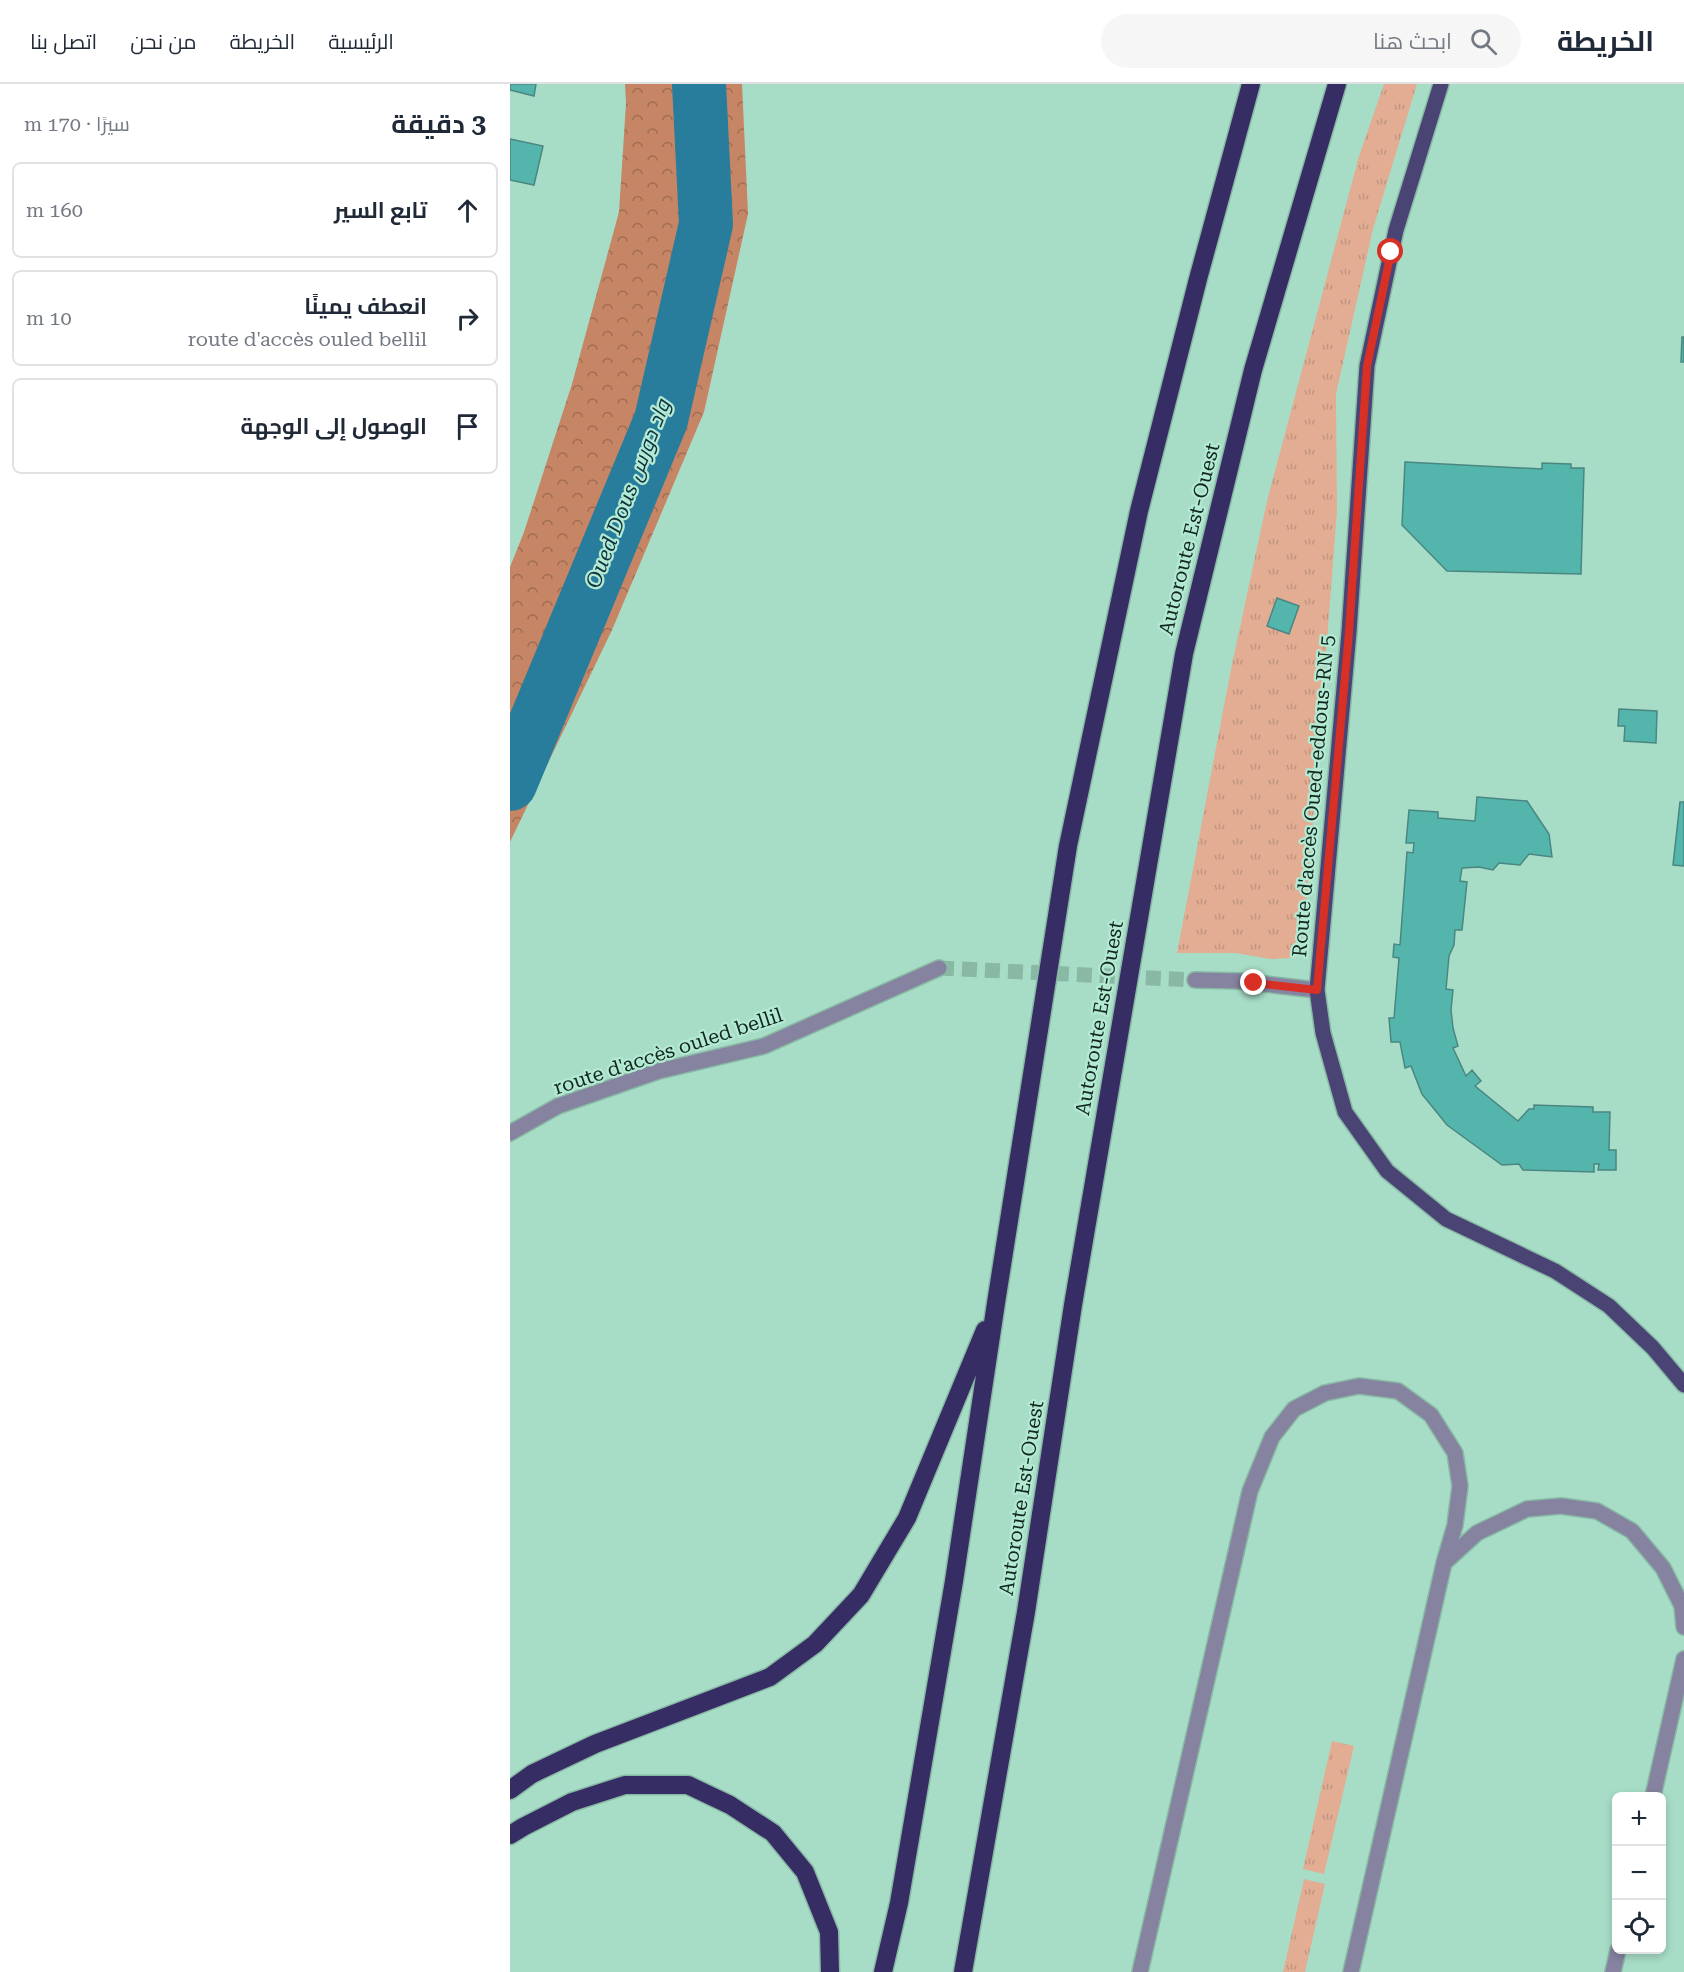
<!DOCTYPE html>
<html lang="ar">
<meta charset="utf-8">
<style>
:root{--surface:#fff;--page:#f6f6f7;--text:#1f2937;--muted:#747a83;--line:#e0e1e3}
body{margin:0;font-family:"Roboto Serif",Cairo,serif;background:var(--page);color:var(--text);direction:rtl}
.controls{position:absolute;right:18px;bottom:18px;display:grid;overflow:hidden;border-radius:9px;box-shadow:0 3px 9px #0003}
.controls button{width:54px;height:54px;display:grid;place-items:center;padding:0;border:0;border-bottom:2px solid var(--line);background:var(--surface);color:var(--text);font:30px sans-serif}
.stop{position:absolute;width:18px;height:18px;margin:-14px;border:4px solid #d93025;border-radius:50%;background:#fff}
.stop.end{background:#d93025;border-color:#fff;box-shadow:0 2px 6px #0008}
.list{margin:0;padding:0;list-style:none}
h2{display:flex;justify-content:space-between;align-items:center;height:78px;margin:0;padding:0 24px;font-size:26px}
h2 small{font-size:20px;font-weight:400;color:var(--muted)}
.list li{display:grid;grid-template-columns:39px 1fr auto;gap:18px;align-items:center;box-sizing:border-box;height:96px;margin:0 12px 12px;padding:0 12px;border:2px solid var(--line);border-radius:9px}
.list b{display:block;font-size:22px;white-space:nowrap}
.list p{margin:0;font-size:20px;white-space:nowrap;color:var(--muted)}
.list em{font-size:20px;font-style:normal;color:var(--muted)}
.icon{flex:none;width:33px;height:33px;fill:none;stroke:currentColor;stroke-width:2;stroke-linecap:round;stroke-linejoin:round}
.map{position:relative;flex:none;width:1174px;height:1888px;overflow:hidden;direction:ltr}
header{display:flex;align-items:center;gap:36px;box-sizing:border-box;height:84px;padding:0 30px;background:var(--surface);border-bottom:2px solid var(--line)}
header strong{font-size:28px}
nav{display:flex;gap:33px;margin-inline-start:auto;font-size:21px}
.search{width:420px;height:54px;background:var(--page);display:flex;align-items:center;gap:15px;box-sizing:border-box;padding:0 21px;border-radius:33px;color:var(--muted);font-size:22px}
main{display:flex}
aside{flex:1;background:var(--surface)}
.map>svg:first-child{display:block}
.grass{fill:url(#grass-tufts)}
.forest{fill:url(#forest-crowns)}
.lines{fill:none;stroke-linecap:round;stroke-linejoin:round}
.river{stroke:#287d9d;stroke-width:54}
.building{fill:#53b5ac;stroke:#4b8781;stroke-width:1.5}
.minor-tunnel{stroke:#89b9a5;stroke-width:15;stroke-dasharray:15 8;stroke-linecap:butt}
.minor-casing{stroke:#89b9a5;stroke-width:18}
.major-casing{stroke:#89b9a5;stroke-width:18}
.highway-casing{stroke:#89b9a5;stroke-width:21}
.minor{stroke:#85839f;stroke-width:15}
.major{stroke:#4a4475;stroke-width:15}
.highway{stroke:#362d64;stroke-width:18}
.route{stroke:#d93025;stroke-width:8}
.labels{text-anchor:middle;stroke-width:4.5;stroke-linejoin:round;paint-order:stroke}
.street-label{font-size:20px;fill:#12281f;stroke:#b4ead3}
.water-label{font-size:21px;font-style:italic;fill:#0d3341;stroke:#b4ead3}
</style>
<header>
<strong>الخريطة</strong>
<div class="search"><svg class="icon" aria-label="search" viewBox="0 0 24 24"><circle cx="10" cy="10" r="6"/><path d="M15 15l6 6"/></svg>ابحث هنا</div>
<nav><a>الرئيسية</a><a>الخريطة</a><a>من نحن</a><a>اتصل بنا</a></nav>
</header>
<main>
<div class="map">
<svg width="1174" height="1888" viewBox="0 0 1174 1888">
<defs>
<pattern id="grass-tufts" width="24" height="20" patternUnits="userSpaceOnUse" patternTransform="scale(1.5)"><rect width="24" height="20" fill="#e2ad93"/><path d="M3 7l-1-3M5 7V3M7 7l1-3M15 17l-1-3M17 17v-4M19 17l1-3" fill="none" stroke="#c1957e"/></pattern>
<pattern id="forest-crowns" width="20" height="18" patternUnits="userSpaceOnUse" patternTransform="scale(1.5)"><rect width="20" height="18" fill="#c68564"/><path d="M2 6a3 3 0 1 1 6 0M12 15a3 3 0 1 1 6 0" fill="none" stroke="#9f6d52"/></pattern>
</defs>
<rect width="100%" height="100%" fill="#a7ddc7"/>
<path class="grass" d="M874,0H907L863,145L826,310L827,427L798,802L792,857L784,874L760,875L726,869H667L721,585L757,417L849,72Z
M822,1657L844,1662L814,1790L793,1785Z
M794,1795L815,1800L795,1888H773Z"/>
<path class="forest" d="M115,0H232L238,130L194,328L102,546L0,758V483L14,448L62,300L109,128L116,19Z"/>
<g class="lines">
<path class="river" d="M0,700L151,336L196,140L189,0"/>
</g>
<path class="building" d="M0,0H26L24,12L0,6Z
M0,55L33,62L24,101L0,96Z
M1172,253H1174V278H1171Z
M895,378L1032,385V379L1061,380V384H1074L1071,490L937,487L892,441Z
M767,514L789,522L779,550L757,542Z
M1109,625L1147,627L1146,659L1114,657L1115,642H1108Z
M967,713L1017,717L1039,750L1042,773L1019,770L1010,781L989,779L983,786L969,783L952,784L950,797L957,798L952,846H945L944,861L939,872L936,905L943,906L941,926L943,944L948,962L943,964L956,992L962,986L971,997L965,1002L1008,1037L1019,1025H1024V1021L1083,1023V1028H1100L1099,1066H1106V1086H1088L1089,1080H1084V1088L1013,1086L1009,1080L992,1081L937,1041L912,1010L901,982L895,984L890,958H881L879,934H884L889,874L883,873L884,860L890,861L897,768L903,769L904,759H896L899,726L928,728V734L965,737Z
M1170,718H1174V782L1163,781Z"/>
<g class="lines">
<path class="minor-tunnel" d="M429,884L685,896"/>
<defs>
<path id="minor" d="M685,896L729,897L807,906
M0,1049L48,1022L149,987L254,962L429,884
M1143,1712L1174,1575
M630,1888L740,1407L762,1353L784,1325L815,1309L849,1302L888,1307L921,1331L945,1369L950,1402L945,1441L934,1479
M841,1888L934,1479L967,1449L1017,1425L1051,1422L1087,1427L1122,1447L1153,1484L1172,1522L1174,1543
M1103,1888L1108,1866"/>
<path id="major" d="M931,0L886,146L857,282L839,548L807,906L813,949L835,1028L877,1087L936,1135L1045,1187L1099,1222L1143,1264L1174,1301"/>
<path id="highway" d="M0,1706L22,1690L85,1660L260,1593L305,1560L351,1511L397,1434L475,1246
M0,1751L13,1743L62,1718L115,1701H178L220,1721L263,1749L295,1788L319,1848L320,1888
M373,1888L389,1819L444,1497L486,1219L558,762L629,427L688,195L741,0
M453,1888L516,1528L563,1221L674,570L743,286L827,0"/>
</defs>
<use href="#minor" class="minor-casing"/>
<use href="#major" class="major-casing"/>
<use href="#highway" class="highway-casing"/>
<use href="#minor" class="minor"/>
<use href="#major" class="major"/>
<use href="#highway" class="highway"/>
</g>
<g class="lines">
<path class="route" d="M744,899L807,906L839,548L857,282L881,168"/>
</g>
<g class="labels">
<g class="street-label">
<text transform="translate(679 455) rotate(-76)" y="7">Autoroute Est-Ouest</text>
<text transform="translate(803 712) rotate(-85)" y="7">Route d'accès Oued-eddous-RN 5</text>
<text transform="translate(589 934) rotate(-80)" y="7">Autoroute Est-Ouest</text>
<text transform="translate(158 967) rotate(-18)" y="7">route d'accès ouled bellil</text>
<text transform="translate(511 1414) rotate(-81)" y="7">Autoroute Est-Ouest</text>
</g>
<g class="water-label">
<text transform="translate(118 410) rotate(-69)" y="7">Oued Dous واد دورس</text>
</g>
</g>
</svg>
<div class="controls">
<button>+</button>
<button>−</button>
<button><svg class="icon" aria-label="locate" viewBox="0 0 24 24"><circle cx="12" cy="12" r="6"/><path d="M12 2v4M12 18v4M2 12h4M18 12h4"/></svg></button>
</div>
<div class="stop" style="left:881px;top:168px"></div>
<div class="stop end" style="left:744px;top:899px"></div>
</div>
<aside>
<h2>3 دقيقة<small>سيرًا · 170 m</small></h2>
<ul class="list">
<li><svg class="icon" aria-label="ahead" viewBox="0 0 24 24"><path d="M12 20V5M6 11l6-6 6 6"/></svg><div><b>تابع السير</b></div><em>160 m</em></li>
<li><svg class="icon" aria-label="right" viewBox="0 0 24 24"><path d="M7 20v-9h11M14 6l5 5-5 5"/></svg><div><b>انعطف يمينًا</b><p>route d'accès ouled bellil</p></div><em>10 m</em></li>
<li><svg class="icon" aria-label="arrive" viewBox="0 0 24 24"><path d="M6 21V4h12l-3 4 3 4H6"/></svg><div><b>الوصول إلى الوجهة</b></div></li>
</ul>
</aside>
</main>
